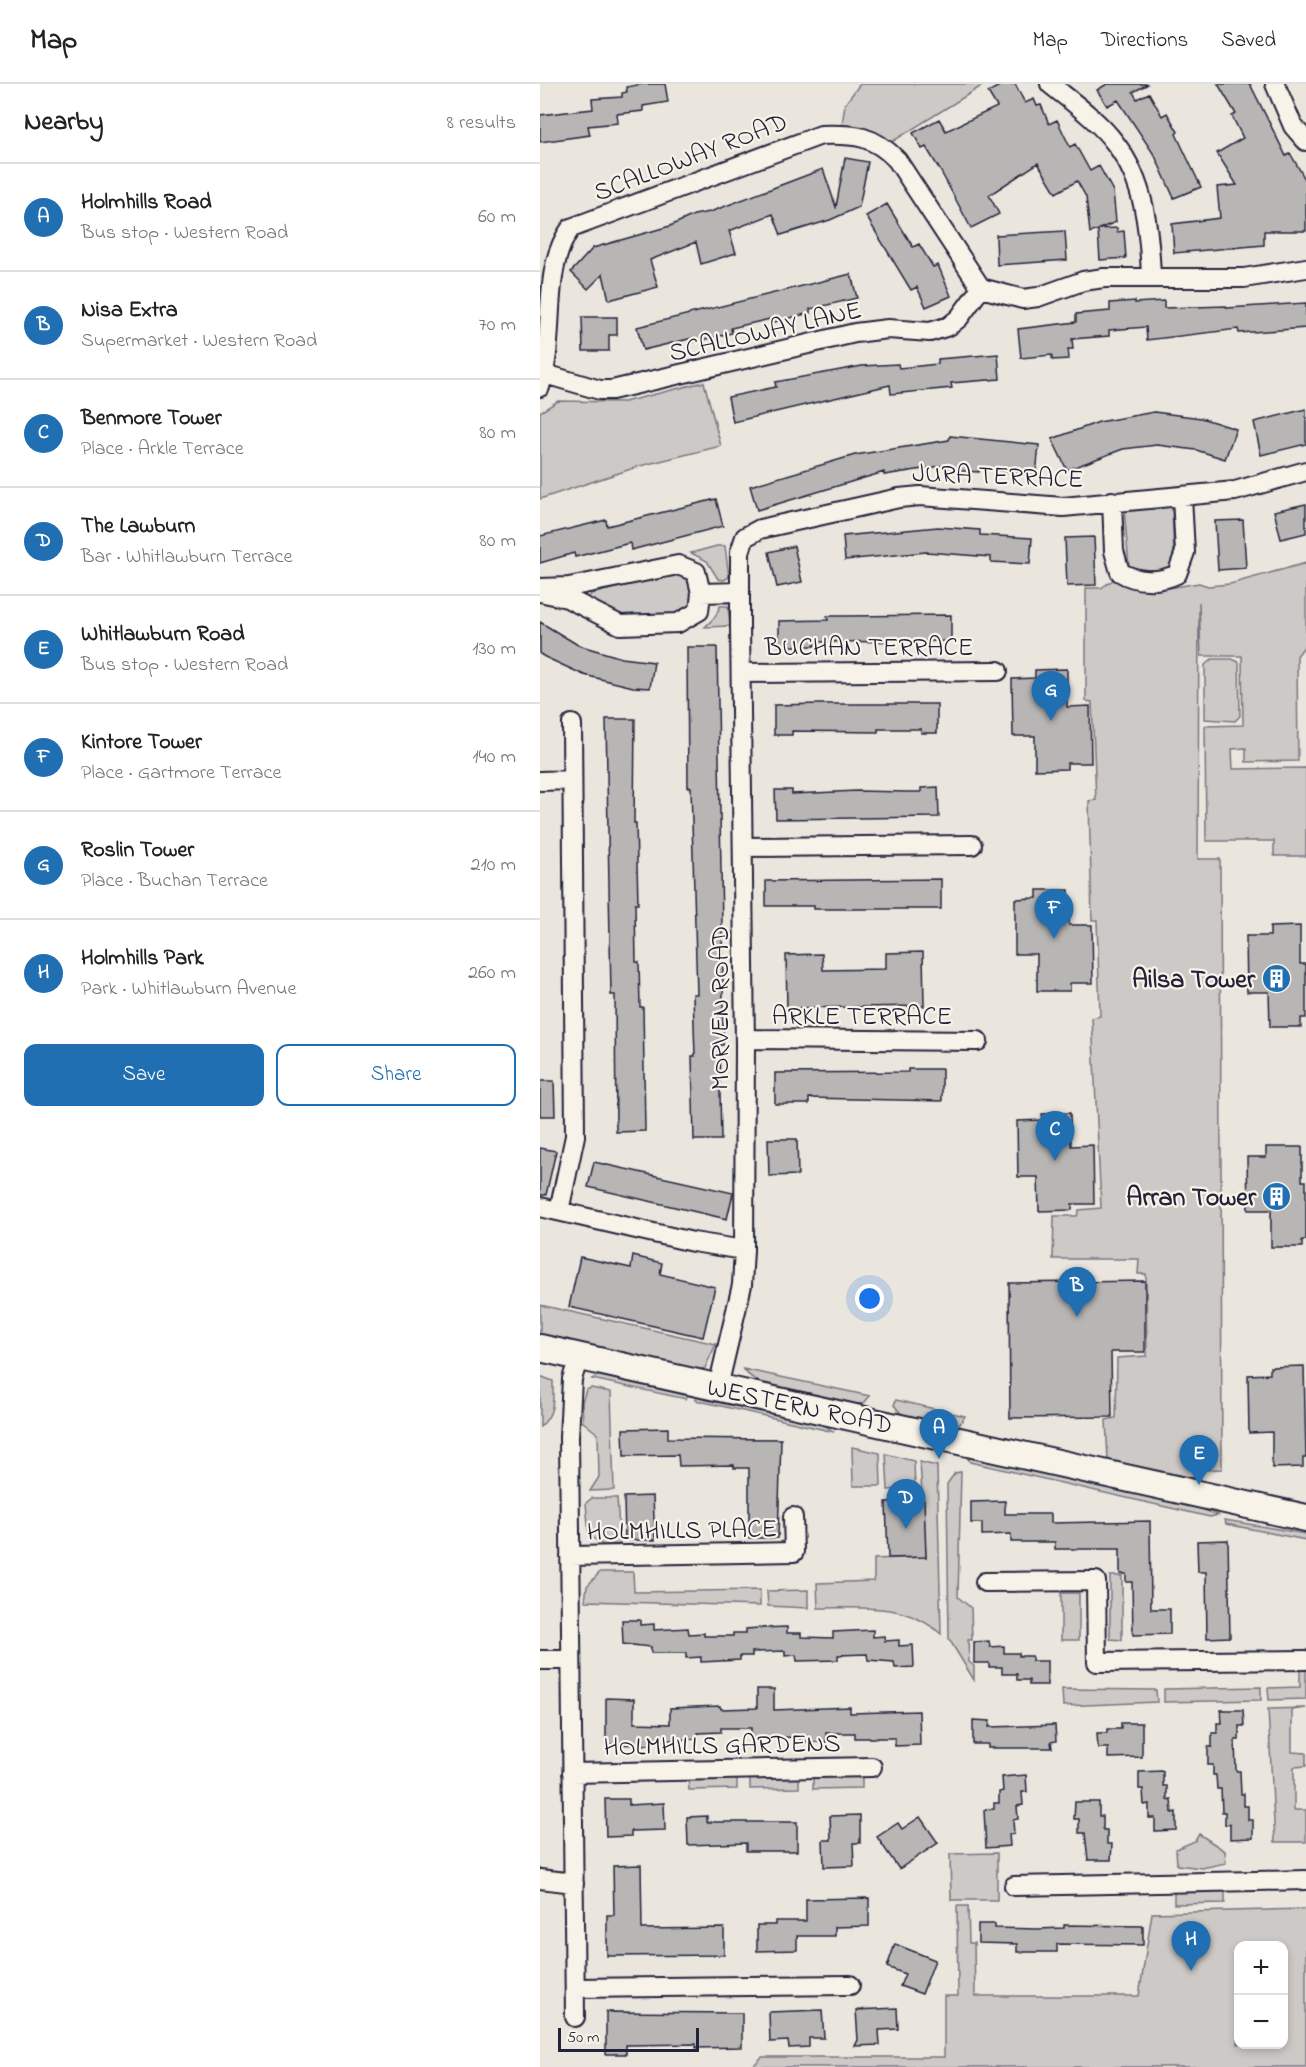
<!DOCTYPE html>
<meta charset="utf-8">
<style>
:root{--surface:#fff;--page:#f6f6f6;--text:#222;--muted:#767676;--line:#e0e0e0;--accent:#1f6fb2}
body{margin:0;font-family:"Indie Flower",sans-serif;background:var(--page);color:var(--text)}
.controls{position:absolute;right:18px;bottom:18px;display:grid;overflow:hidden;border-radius:12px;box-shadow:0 3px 9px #0003}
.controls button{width:54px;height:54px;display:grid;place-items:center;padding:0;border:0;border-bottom:2px solid var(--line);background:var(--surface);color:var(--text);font:30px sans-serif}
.scale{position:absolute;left:18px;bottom:15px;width:141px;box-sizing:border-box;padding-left:6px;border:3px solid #22223b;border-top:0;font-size:16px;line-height:21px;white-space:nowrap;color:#22223b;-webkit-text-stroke:4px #f7f3e8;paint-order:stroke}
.you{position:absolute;left:330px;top:1215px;width:21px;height:21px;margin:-15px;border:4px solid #fff;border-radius:50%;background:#1a73e8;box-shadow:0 0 0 9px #1a73e833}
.badge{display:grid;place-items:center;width:39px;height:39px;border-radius:50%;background:var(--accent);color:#fff;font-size:20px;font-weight:700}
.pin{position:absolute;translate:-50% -50px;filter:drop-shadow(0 2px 3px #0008)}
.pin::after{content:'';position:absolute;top:32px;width:21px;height:18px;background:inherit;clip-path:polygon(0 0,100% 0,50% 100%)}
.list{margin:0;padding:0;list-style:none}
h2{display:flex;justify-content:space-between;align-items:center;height:78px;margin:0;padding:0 24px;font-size:26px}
h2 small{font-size:20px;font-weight:400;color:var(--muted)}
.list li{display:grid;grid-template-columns:39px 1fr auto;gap:18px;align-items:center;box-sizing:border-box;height:108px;padding:0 24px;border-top:2px solid var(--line)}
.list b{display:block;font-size:22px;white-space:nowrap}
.list p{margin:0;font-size:20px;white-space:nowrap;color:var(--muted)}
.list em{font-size:20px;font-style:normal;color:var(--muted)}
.actions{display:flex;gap:12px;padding:18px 24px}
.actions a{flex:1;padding:14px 0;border:2px solid var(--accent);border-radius:12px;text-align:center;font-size:21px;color:var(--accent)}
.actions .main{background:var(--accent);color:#fff}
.map{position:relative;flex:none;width:766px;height:1983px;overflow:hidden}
header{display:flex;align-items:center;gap:36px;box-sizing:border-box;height:84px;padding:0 30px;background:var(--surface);border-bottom:2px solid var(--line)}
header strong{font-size:28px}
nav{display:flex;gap:33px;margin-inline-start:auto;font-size:21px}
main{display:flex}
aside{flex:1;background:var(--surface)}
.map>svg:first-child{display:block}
.green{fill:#cdc9c6;stroke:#787680;stroke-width:1.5;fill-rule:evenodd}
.building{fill:#b8b6b5;stroke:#22223b;stroke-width:1.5}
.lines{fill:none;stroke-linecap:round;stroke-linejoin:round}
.street-casing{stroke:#22223b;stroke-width:22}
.secondary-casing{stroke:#22223b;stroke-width:30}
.street{stroke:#f7f3e8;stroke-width:18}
.secondary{stroke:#f7f3e8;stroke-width:26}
.labels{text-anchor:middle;stroke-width:4.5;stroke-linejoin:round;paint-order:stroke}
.street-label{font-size:26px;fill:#22223b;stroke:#f7f3e8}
.poi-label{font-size:26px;font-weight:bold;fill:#22223b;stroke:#f7f3e8;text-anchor:end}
</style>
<header>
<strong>Map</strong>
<nav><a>Map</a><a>Directions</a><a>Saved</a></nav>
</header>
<main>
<aside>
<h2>Nearby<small>8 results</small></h2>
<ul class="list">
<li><span class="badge">A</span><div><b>Holmhills Road</b><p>Bus stop · Western Road</p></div><em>60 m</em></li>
<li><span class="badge">B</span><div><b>Nisa Extra</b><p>Supermarket · Western Road</p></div><em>70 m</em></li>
<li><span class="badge">C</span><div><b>Benmore Tower</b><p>Place · Arkle Terrace</p></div><em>80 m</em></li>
<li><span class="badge">D</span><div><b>The Lawburn</b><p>Bar · Whitlawburn Terrace</p></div><em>80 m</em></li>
<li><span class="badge">E</span><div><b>Whitlawburn Road</b><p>Bus stop · Western Road</p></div><em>130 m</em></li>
<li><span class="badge">F</span><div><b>Kintore Tower</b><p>Place · Gartmore Terrace</p></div><em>140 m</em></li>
<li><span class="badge">G</span><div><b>Roslin Tower</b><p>Place · Buchan Terrace</p></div><em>210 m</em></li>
<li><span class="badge">H</span><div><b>Holmhills Park</b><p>Park · Whitlawburn Avenue</p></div><em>260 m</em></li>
</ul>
<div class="actions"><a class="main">Save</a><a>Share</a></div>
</aside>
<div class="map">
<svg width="766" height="1983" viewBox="0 0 766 1983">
<rect width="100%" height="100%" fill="#eae6de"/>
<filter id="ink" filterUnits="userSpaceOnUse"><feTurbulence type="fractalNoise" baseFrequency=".0167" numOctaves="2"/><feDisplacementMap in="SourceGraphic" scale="12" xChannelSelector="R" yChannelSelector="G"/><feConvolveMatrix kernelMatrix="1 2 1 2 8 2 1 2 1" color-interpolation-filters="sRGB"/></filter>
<g filter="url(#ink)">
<path class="green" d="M320,0H445L347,61L301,48L305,20Z
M164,298L181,362L100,382L0,415V328L18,317L84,318Z
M632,423L634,475L631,482C619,488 602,487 589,483L584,424Z
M177,462H185L189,493L184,496L178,495L167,477L151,469Z
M766,479V560L757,572L758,677L706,678V664L692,665L693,685L766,684V772H734V757H666L665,642L703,641L702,572H661L659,518L658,775H680L682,1385L660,1386L653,1394L568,1376L566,1336L576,1334L577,1274L607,1272L606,1190H598L599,1175H513L514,1132H537L539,1126L561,1124L552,934L560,932L557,836H552L549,717L556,716L552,618L546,617V504H561L573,496L629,504L659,499L668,502L690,500Z
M137,489L146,492L152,511L149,523L142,530C118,531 63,539 49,514L51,510Z
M180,522H188L190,542L165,543L175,533Z
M672,575H692L699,578L700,632L695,637L665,635V581Z
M0,1221L176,1260L165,1284L148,1289L0,1257Z
M203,1285L330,1312L324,1319L312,1321C283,1315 220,1309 203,1285Z
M59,1291H66L148,1310L146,1315L52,1295Z
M0,1292L13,1297C13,1316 15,1330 0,1343Z
M51,1304L71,1308L74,1406L50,1407L59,1393L58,1350L43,1338L42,1318L46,1306Z
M156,1311L283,1340L294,1348L155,1316Z
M356,1316L425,1332L418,1343L363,1332L354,1321Z
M312,1363L340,1369L341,1402H313Z
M346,1370L374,1377L375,1404L348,1406Z
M427,1373L653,1422L678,1431L670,1433L430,1378Z
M380,1378L397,1382L401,1550C364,1518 324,1524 278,1524L277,1499L334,1497V1475L386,1473Z
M421,1388L418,1513L431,1524L432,1556H428L429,1578L434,1582V1596L409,1555L407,1400L415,1389Z
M52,1414H77L80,1460L63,1461L49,1451L46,1419Z
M685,1436L766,1450V1456L686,1440Z
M60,1488H93L94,1508L220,1506V1522L45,1517L47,1502Z
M570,1492H582V1556L570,1555Z
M268,1506V1524L228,1522L227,1507Z
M521,1509H539V1556H521Z
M760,1584H766V1615L729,1616L728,1604L760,1603Z
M721,1603V1616L624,1618V1605Z
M522,1605L616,1606L617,1618L523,1622Z
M766,1624L752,1626V1668L766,1669V1682L754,1683V1726H766V1758H735L728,1625Z
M322,1690V1704L273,1705V1691Z
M197,1691V1705L149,1706L148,1692Z
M259,1691V1704L210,1705V1692Z
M659,1750L685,1767L686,1779L662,1784L637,1781L636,1765L655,1757Z
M457,1769V1816H411L410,1770Z
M685,1802V1819L634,1820V1803Z
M417,1822H428L429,1859H434L435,1912H599L612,1829L766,1825V1983H212L222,1973H404V1912H418ZM698,1862H744V1960H698Z"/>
<path class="building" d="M103,0H125L128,18L103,22V27L77,30L78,39L48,42L50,51L0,58V31L53,25L52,15L82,13V9L87,8L86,3Z
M463,0H475L485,19L494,15L497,22L501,21L509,40L517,36L530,63L535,60L550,87L559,82L573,107L576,138L559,145L577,144V148L584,147L586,174L560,176L558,146L550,149L546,113L537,97L516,109L498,79L449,111L459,130L431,144L400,86L386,63L382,65L373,49L399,35L406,47L457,23L448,8Z
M567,0H608L593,8L597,15L609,9L622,32L627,29L638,48L636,50L661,103L634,114L615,72L578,16L567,22L557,6Z
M678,0H710L746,72L750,69L766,97V147H724V161L634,169L632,140L680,134L677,103L697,101L677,69L703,54L692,32L696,30Z
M305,74L328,78L319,123L290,136L241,151L233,130L189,147L196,169L161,180L156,158L110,176L118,203L69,216L63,190L48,205L31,188L53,164L130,142L154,131L170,128L283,85L296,123Z
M347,120L373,163L379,160L393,183L398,181L411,212L386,223L377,203L371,206L326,132Z
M525,147L527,176L457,181L456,151Z
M311,190L317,214L270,225V229L230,239V235L191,244L192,249L154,258L153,254L103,266L97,243Z
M595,217V219L624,217V224L686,222L687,224L766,219V244L699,249L698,245L607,256L606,243L569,246V252L532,255L533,265H528L529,275L512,276V271L481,274L478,245L536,238V230L570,227V219Z
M42,233H77V251H69V267H43Z
M458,270L460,295L411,299L412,304L351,310L350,301L193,338L188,313L236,303L235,298L322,282L358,280L359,284L379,282L398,280V275Z
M766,325V360L721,371L714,338Z
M614,328L661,334L696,345L685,375L656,366L617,361L583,365L527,386L512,355L559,338Z
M410,352L499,361L496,391L439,385V388L408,386V381L344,391V388L217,426L210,402L315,371L409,356Z
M176,415L183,442L91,466L90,459L35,473L34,469L0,479V452L66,436L67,442Z
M766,420V449L741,455L734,427Z
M703,436L706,484L678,486L675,437Z
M398,443L440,446V451L492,454L490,480L451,478V473L386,468L305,476L303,452Z
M554,453L556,501L527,502L525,454Z
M254,462L262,498L237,503L229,468Z
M411,531V557L275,558V562H239V537L288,536L287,532H305Z
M0,538L38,561L82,574L114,578L110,604L93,603L44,591L5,573L0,570Z
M147,563H177L183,897V961H179L181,1056H154L152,972H155L153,910H157L151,703H148Z
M527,585V623L550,622L551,679H527V685L495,686V652H473L472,595L495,594V586Z
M282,620H397V649H381V645H338V648L252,647V651H234V621Z
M66,635H95L94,739H96L98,820H95L96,878H99L100,923H103L105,1047L76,1048L75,911H71Z
M398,703L399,733L236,735L235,706H252V710L317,707L366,708H381V704Z
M401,795V825H274V822H226V797Z
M497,806H529V841H552L553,899H530V907H497V870H475V815L497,814Z
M760,842V880H766V934H761V943H730L729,908H707L706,852H730V843Z
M383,868L384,922L247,924L246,871L282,870L283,886L346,885V869Z
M368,985H402V1017L269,1014V1020H235V989L368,988Z
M0,997H14L15,1032H0Z
M530,1029L531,1062L553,1061L554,1120H532V1126L499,1127L498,1093H478L477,1037L503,1036L502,1030Z
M228,1055H257L258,1091L229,1092Z
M726,1063H762V1097H766V1156H762V1163H731V1126H708L707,1073H726Z
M0,1064L16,1067L6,1111H0Z
M54,1078L193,1109L187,1135L48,1103Z
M93,1172L122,1179L120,1190L175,1203L163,1253L29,1223L40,1173L91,1184Z
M605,1197V1268H571L572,1333L470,1334L469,1199Z
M764,1282L766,1374H763V1383L732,1384V1348L709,1349L708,1291L730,1290V1283Z
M128,1344V1354L241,1355L238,1454H209V1384H194V1381L139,1382L138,1371L84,1372L83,1345Z
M113,1412L115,1456H85L84,1413Z
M384,1416L386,1473L348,1474L346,1418Z
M465,1417V1430H511V1439L610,1437L611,1525H630V1550L593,1551L592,1498H586V1490H580V1465H515V1458H471V1450L442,1451V1439H431V1418Z
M688,1456L690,1553L667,1554L666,1488H658L657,1457Z
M82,1536H100V1541L114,1540V1546L148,1544L149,1550L164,1549V1552H193V1549H206V1545L219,1544L247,1543V1549H261V1553L293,1554V1548L333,1546V1553L344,1552L345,1557L359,1556V1562L373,1561L374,1583L355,1584L354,1578L328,1576L327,1570L298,1571V1576L257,1577L256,1571L245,1572V1567L212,1568V1572H200V1576L161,1578V1573L146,1574V1569H111V1563L83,1560Z
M449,1557L450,1563L464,1562V1569H479V1572H492V1577H507V1601H489V1596H477V1590H462V1583H449V1579H434V1558Z
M217,1605H234V1626L310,1623V1629L379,1627L380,1661L355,1662V1654H315V1649H286V1658H260V1653L211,1654V1644H181V1648L158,1649V1655L112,1657V1661L66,1660V1614L94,1615V1639L130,1640V1624L180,1622L181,1625L217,1624Z
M681,1626H703L704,1642H699V1656H695L696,1687H700L701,1710H704V1722H708V1736H713V1754L690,1755V1740L685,1741V1728H682L681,1705H677L676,1691H673V1681H668V1663H672V1649H677V1639H682Z
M433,1636L450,1637L449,1643L515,1641L516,1657L511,1658L512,1664H448V1660H433Z
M581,1639H602V1673L568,1674V1664H558L557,1649H567V1645H581Z
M623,1687V1702H627V1716L631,1715L632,1729L636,1728V1746L615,1747V1734H609V1720L604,1721L603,1705H599V1688Z
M486,1691L487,1708H482L483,1721L477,1722L478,1735L473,1736L474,1750H469L470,1762L446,1764L444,1726L454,1725V1719H459V1708L463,1707L462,1693Z
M65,1715H89V1721L124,1719L125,1746L91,1747V1752L66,1753Z
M535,1718H559V1732H563V1746H567V1760H572L571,1776H548L545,1749H539V1735H534Z
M320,1731V1759H313L314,1782L284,1783L283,1756H291L290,1732Z
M167,1732V1738H257V1767H206V1759L148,1761L147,1733Z
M380,1733L398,1759L359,1785L337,1753L358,1739L362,1745Z
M101,1781L102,1845L184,1844V1871L67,1872V1831H74L73,1782Z
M329,1814V1842L295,1843V1852H257V1866L217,1867V1841H235V1837H266V1815Z
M438,1840H455V1844L497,1845L524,1844V1841L603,1842V1861L517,1860V1868H477V1860L438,1859Z
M355,1860L395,1876L382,1910L360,1902L365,1890L347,1883Z
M357,1924L358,1945L339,1946L340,1961L315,1962L318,1956L316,1926Z
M282,1926L284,1954H269V1963L249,1964L248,1957L230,1958L229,1928Z
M66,1928L202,1929V1963L156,1964V1960L86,1961V1970H66Z"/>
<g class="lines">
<defs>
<path id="street" d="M510,0C532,18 558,36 575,59C605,98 609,145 611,192
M735,0L753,42L766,57
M5,290L60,306H72L315,249L348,245L390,248L409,242L419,234L441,204
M0,303C17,252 0,186 31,144L281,51C315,50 333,51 357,76L441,204L483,215L498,213L543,197L564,194H704L766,184
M572,417L574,467L580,488C596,498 619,499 637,490L645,468L642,413
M0,504L29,503L138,481L156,488L161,509L159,527L138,539L80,541L27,514L0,508
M161,509L200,508
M201,589L458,587
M0,697L32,696
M203,763L432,761
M205,955L438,957
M0,1123L153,1158L204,1166
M19,1127L35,1052L32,640
M178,1303L202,1201L204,1166L205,962L200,542V468L205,453L220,445L359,414L380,412L523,423L695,407L766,387
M30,1472L254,1468L253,1433
M445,1498L556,1497L557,1578L766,1576
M0,1576H31
M32,1689L332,1683
M0,1795L34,1799
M474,1802L766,1796
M35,1904L310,1901
M35,1933L29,1353L32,1295L39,1273"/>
<path id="secondary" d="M0,1264L766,1434"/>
</defs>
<use href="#street" class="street-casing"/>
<use href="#secondary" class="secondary-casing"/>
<use href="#street" class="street"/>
<use href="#secondary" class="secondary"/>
</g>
</g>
<defs>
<symbol id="building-disc" viewBox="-11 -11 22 22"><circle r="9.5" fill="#1f6fb2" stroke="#f7f3e8"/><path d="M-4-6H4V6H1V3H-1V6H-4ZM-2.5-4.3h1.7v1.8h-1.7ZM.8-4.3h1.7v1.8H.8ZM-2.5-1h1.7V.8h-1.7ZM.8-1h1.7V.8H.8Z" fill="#fff"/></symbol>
</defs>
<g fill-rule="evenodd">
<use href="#building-disc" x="720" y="878" width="33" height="33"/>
<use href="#building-disc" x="720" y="1096" width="33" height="33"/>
</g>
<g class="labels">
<g class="street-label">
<text transform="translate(150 72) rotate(-21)" y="9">SCALLOWAY ROAD</text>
<text transform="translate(225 246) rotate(-13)" y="9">SCALLOWAY LANE</text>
<text transform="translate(458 391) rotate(2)" y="9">JURA TERRACE</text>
<text x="329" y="571">BUCHAN TERRACE</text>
<text transform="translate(179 924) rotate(-90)" y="9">MORVEN ROAD</text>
<text x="322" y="940">ARKLE TERRACE</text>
<text transform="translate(260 1321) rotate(12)" y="9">WESTERN ROAD</text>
<text transform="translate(142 1445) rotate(-1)" y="9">HOLMHILLS PLACE</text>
<text transform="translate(182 1660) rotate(-1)" y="9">HOLMHILLS GARDENS</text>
</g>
<g class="poi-label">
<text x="715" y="903">Ailsa Tower</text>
<text x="716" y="1121">Arran Tower</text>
</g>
</g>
</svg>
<div class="controls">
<button>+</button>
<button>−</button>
</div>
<div class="scale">50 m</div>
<div class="you"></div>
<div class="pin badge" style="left:399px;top:1375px">A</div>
<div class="pin badge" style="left:537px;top:1233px">B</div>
<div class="pin badge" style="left:515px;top:1077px">C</div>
<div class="pin badge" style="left:366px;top:1445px">D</div>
<div class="pin badge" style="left:659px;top:1401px">E</div>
<div class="pin badge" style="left:514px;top:855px">F</div>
<div class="pin badge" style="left:511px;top:637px">G</div>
<div class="pin badge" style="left:651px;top:1887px">H</div>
</div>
</main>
